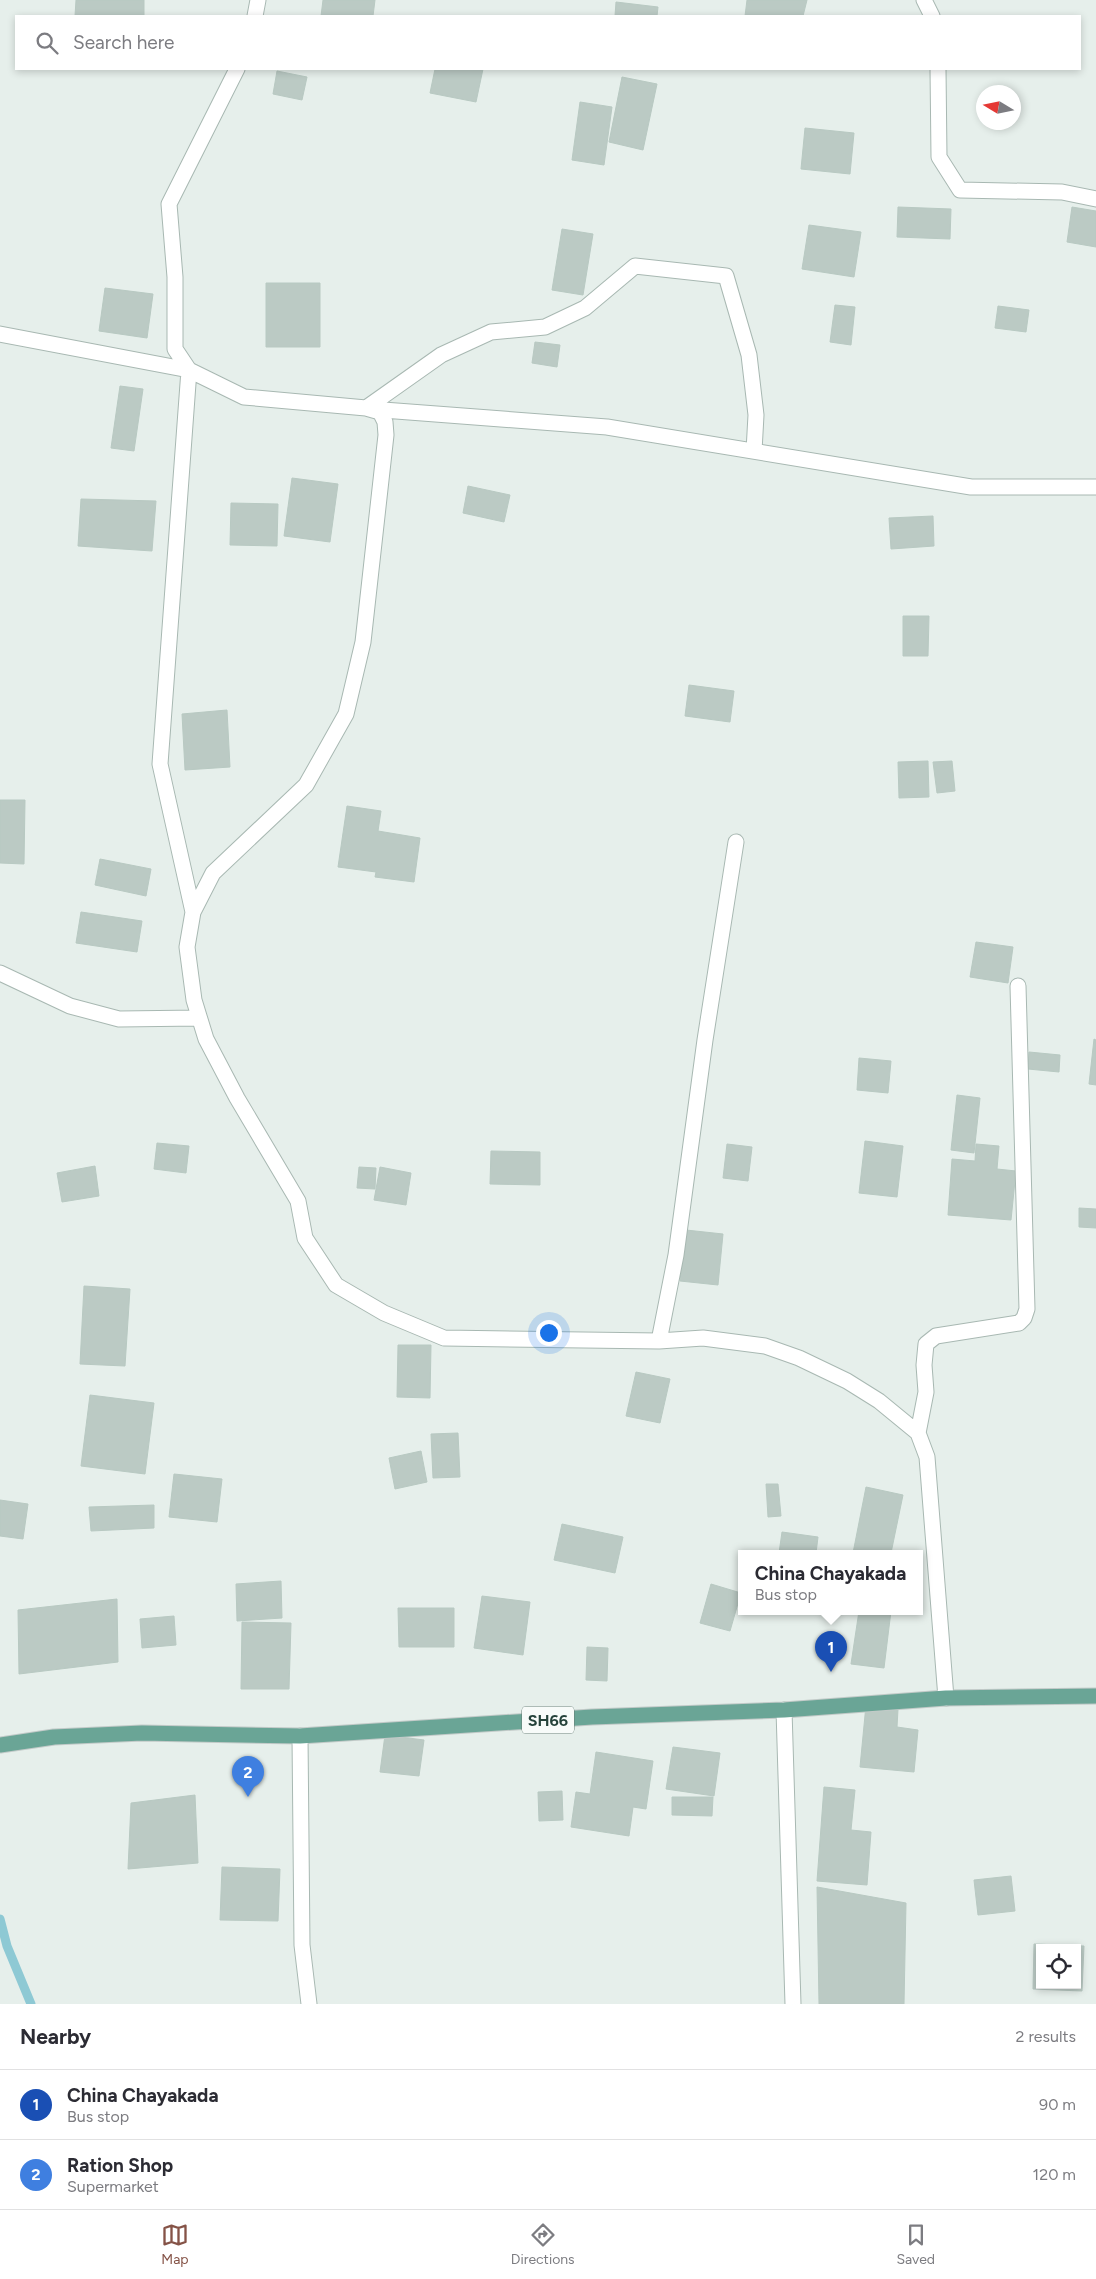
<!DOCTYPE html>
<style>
:root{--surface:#fff;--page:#f2f2f3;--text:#2b2b33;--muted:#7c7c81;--line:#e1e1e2;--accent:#855347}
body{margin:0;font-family:Figtree,sans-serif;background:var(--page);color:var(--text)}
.controls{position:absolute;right:15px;bottom:15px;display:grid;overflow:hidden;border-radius:0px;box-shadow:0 2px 8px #0003}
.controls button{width:45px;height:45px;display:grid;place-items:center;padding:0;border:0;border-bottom:1px solid var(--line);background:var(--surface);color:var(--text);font:25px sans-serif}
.compass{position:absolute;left:976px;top:85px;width:45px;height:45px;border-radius:50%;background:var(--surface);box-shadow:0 2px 8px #0003;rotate:280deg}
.you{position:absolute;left:548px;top:1332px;width:18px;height:18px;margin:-12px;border:4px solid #fff;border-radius:50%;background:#1a73e8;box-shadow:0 0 0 8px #1a73e833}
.badge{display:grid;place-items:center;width:32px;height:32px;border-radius:50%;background:var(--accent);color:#fff;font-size:16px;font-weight:700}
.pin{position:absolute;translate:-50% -41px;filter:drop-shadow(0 1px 2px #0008)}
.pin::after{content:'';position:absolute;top:26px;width:18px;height:15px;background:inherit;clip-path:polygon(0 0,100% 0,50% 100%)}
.popup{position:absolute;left:738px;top:1550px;width:185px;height:65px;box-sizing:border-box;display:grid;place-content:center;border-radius:0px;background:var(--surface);filter:drop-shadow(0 1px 4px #0005);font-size:16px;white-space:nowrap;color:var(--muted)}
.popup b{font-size:19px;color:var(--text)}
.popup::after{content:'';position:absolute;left:50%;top:100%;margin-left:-10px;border:10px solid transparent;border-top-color:var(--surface)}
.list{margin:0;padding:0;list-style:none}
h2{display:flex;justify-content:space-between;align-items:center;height:65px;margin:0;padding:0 20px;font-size:21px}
h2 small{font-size:16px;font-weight:400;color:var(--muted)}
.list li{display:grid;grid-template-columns:32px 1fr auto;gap:15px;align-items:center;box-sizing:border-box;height:70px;padding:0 20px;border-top:1px solid var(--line)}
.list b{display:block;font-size:19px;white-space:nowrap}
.list p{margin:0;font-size:16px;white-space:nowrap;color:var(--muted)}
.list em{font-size:16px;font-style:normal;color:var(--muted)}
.icon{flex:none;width:28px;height:28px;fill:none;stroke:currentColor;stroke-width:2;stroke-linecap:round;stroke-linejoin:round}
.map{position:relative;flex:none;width:1096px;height:2004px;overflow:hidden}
.search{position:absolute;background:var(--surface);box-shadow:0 2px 8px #0003;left:15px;right:15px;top:15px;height:55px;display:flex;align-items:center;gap:12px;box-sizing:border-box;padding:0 18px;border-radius:0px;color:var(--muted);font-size:19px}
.sheet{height:205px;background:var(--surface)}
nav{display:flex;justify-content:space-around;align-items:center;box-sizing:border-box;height:70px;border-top:1px solid var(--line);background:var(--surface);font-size:14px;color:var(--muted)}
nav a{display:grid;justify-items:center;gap:2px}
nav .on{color:var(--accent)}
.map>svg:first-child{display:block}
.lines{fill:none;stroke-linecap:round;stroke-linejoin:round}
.stream{stroke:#8ec9d4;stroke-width:9}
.building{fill:#bbcac4;stroke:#b8c9c2;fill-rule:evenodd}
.minor-casing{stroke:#a8b8b2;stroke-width:17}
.major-casing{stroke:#c2cac8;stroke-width:17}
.minor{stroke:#fff;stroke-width:15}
.major{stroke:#6aa596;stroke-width:15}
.labels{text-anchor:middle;stroke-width:4.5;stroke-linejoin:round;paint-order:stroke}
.shield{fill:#f7fbf9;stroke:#637a73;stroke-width:1}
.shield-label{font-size:16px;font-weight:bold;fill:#24423a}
</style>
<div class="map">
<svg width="1096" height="2004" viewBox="0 0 1096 2004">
<rect width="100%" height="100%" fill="#e6efeb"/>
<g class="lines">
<path class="stream" d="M0,1919L7,1946L31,2004"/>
</g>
<path class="building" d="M76,0H144V16H75Z
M323,0H375L373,16H321Z
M747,0H807L803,16H745Z
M616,2L658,7L657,16H615Z
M435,69H483L476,102L430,93Z
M277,71L307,77L302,100L273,94Z
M622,77L657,84L643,150L609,142Z
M580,102L612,107L604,165L572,160Z
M805,128L854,133L850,174L801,169Z
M898,207L951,209L950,239L897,237Z
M1072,207L1096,211V247L1067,242Z
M809,225L861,232L854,277L802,269Z
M562,229L593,234L583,295L552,290Z
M266,283H320V347H266Z
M105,288L153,294L147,338L99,331Z
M835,305L855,307L851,345L830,342Z
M998,306L1029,310L1026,332L995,328Z
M535,342L560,345L557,367L532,363Z
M120,386L143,389L134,451L111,448Z
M292,478L338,484L330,542L284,536Z
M468,486L510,495L504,522L463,513Z
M81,499L156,501L152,551L78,546Z
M231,503L278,504L277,546L230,545Z
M933,516L934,546L891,549L889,518Z
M903,616H929L928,656H903Z
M689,685L734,691L730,722L685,716Z
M227,710L230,767L185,770L182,714Z
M928,761L929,797L899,798L898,762Z
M952,761L955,791L937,793L933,762Z
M0,800H25L24,864L0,863Z
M347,806L381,811L378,831L420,838L414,882L375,877L376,872L338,867Z
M100,859L151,869L146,896L95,885Z
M81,912L142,921L137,952L76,943Z
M976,942L1013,947L1008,983L970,977Z
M1094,1039L1096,1040V1085L1089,1084Z
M1029,1052L1060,1055L1059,1072L1028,1069Z
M859,1058L891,1061L888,1093L857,1090Z
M957,1095L980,1098L974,1153L951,1150Z
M865,1141L903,1146L897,1197L859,1193Z
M157,1143L189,1146L186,1173L154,1169Z
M727,1144L752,1147L748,1181L723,1178Z
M976,1144L999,1146L997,1169L1016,1171L1011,1220L948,1215L952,1159L975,1161Z
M491,1151L540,1152V1185L490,1184Z
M95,1166L99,1196L62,1202L57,1173Z
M359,1167L376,1168L375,1189L357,1188Z
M380,1167L411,1173L406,1205L374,1200Z
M1079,1208L1096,1209V1228L1079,1227Z
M686,1230L723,1234L718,1285L680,1281Z
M84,1286L130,1289L125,1366L80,1364Z
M398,1345H431L430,1398L397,1397Z
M636,1372L670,1379L660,1423L626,1416Z
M90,1395L154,1403L145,1474L81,1466Z
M458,1433L460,1477L433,1478L431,1434Z
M421,1451L427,1482L395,1489L389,1458Z
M174,1474L222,1479L217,1522L169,1517Z
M766,1484H778L781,1516L768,1517Z
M866,1487L903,1495L891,1553H853Z
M0,1500L28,1504L23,1539L0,1536Z
M154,1505V1528L91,1531L89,1507Z
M562,1524L623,1537L615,1573L554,1560Z
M782,1532L818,1537L816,1553H779Z
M281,1581L282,1618L237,1621L236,1584Z
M711,1584L741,1593L730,1631L700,1623Z
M482,1596L530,1602L523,1655L474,1648Z
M117,1599L118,1662L19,1674L18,1610Z
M398,1608H454V1647H399Z
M859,1611H891L884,1668L851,1664Z
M174,1616L176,1645L142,1648L140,1619Z
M242,1622L291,1623L289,1689H241Z
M587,1647L608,1648L607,1681L586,1680Z
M866,1705L898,1709L897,1727L918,1730L914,1772L860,1767Z
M385,1735L424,1740L419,1776L380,1772Z
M673,1747L720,1753L714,1796L666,1789Z
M596,1752L653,1761L646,1809L633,1807L629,1836L571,1827L576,1792L590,1794Z
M824,1787L855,1790L851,1830L871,1832L867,1885L817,1881Z
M562,1791L563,1820L539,1821L538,1792Z
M195,1795L198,1863L128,1869L131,1803Z
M672,1797H713L712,1816L672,1815Z
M222,1867L280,1869L278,1921L220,1920Z
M1011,1876L1015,1911L978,1915L974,1880Z
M817,1887L906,1903L904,2004H819Z
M1034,1944L1084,1946L1082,1991L1033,1989ZM1040,1948H1077V1985H1040Z"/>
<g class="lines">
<defs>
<path id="minor" d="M924,0L932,16
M255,16L258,0
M237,69L169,204L175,277V349L189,370L244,397L366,408L380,412L385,422L386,435L363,642L346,714L306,785L213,873L193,912L187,947L194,1000L206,1039L237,1098L298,1201L305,1238L336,1285L384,1313L444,1338L659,1341L703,1338L765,1346L799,1358L847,1381L879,1401L918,1433L927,1457L946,1698
M938,69L939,157L960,190L1062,192L1096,199
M0,334L189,370L160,764L193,912
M366,408L441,355L491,332L545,327L585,308L635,266L726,276L749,355L756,415L754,451
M370,409L607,427L971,487H1096
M0,973L70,1006L119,1019L199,1018
M659,1341L676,1255L705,1040L736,842
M918,1433L926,1392L924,1365L926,1344L936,1336L1019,1323L1024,1318L1027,1309L1018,986
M784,1710L793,2004
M300,1736L302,1945L309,2004"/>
<path id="major" d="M0,1745L54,1737L142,1733L300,1736L592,1717L784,1710L946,1698L1096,1696"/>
</defs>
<use href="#minor" class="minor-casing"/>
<use href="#major" class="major-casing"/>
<use href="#minor" class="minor"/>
<use href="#major" class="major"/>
</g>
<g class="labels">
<rect class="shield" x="522" y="1706.5" width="52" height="27" rx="4"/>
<g class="shield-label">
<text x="548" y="1726">SH66</text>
</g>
</g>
</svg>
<div class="controls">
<button><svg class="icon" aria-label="locate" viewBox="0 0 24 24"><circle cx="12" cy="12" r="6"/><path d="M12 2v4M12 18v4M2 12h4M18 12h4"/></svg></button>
</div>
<svg class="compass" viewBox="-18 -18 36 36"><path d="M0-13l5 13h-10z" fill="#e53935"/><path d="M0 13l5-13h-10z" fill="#7c7c81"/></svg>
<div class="you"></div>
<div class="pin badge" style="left:831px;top:1672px;background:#1a4fb4">1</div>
<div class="popup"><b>China Chayakada</b>Bus stop</div>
<div class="pin badge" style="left:248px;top:1797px;background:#3f7fe0">2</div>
<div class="search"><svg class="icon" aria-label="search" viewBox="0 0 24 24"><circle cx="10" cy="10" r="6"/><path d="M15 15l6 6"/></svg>Search here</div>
</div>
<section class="sheet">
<h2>Nearby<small>2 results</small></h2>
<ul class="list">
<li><span class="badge" style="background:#1a4fb4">1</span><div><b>China Chayakada</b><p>Bus stop</p></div><em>90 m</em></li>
<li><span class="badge" style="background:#3f7fe0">2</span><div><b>Ration Shop</b><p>Supermarket</p></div><em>120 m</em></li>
</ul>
</section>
<nav>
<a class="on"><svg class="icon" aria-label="map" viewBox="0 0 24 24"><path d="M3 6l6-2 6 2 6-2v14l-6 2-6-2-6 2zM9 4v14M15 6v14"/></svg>Map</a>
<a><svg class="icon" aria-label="directions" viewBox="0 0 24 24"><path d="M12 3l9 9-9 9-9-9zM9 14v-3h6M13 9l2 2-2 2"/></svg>Directions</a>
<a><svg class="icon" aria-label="saved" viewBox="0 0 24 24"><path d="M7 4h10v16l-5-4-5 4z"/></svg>Saved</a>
</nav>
